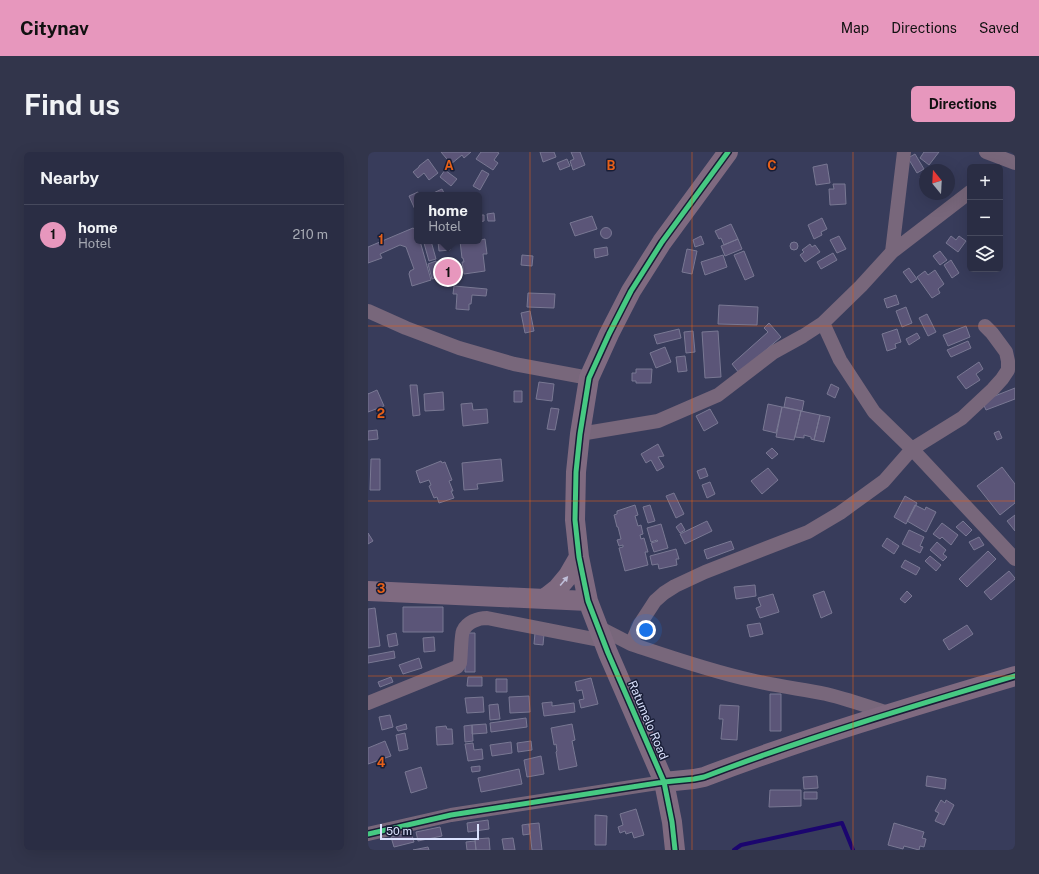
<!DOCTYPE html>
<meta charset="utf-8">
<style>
:root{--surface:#2a2d44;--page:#32354b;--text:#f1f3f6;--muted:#a5a8b2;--line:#46495d;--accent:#e797bd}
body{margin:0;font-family:"Public Sans",sans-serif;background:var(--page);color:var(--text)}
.controls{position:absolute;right:12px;top:12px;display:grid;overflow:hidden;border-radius:6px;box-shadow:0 4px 16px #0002}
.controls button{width:36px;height:36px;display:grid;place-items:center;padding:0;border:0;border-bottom:1px solid var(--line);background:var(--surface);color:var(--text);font:20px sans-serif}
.compass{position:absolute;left:551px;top:12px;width:36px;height:36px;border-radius:50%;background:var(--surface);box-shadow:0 4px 16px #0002;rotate:342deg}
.scale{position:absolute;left:12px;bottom:10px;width:99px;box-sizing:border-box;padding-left:4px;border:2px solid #dbe2fe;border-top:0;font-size:11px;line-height:14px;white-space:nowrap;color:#dbe2fe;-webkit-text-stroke:3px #181d36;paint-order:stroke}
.you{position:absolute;left:278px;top:478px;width:14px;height:14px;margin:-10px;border:3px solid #fff;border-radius:50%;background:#1a73e8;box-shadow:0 0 0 6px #1a73e833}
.badge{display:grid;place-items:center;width:26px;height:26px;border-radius:50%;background:var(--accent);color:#111;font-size:13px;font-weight:700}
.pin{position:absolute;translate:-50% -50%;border:2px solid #fff;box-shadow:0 1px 4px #0006}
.popup{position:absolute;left:46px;top:40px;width:68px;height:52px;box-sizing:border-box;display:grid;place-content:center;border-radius:6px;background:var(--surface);filter:drop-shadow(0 1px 3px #0005);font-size:13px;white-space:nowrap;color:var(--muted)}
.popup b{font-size:15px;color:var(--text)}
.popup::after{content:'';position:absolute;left:50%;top:100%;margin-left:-8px;border:8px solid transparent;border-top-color:var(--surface)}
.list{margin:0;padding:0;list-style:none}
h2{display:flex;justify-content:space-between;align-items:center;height:52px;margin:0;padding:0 16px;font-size:17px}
h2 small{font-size:13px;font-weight:400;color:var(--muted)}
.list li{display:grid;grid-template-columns:26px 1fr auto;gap:12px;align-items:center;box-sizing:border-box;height:60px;padding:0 16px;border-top:1px solid var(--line)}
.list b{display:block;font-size:15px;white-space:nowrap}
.list p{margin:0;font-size:13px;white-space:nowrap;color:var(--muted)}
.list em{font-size:13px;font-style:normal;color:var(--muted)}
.icon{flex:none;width:22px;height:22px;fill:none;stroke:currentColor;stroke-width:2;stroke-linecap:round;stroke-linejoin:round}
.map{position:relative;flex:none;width:647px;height:698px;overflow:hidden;border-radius:6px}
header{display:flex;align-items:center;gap:24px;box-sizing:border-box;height:56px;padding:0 20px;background:var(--accent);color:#111}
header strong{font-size:19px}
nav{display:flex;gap:22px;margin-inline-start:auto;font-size:14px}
.intro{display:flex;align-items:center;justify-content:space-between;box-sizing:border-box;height:96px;padding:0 24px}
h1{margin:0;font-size:28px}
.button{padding:10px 18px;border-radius:6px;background:var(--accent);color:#111;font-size:14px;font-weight:700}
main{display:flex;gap:24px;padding:0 24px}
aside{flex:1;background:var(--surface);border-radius:6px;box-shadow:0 4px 16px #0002}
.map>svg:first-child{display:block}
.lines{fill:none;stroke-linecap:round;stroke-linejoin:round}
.stream{stroke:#1b056f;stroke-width:4}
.building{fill:#5b5578;stroke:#797893}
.street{stroke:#78677b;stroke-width:14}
.secondary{stroke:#7f6a80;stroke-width:20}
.cycleway-casing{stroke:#181d36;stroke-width:8}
.cycleway{stroke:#46c982;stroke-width:5}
.oneway{fill:#bfbed8}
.grid{fill:none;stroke:#e76018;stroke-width:1;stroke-opacity:0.55}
.labels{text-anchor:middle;stroke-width:3;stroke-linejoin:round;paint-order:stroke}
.street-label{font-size:12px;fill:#dbe2fe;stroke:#181d36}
.grid-label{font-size:13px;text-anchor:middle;font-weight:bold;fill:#e76018;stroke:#181d36;stroke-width:3;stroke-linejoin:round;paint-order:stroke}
</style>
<header>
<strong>Citynav</strong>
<nav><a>Map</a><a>Directions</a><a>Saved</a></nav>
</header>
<div class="intro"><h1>Find us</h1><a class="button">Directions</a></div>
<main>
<aside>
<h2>Nearby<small></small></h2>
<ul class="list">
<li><span class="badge">1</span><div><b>home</b><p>Hotel</p></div><em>210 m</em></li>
</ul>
</aside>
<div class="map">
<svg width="647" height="698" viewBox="0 0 647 698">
<rect width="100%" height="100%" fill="#383c5b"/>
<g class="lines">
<path class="stream" d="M366,698L373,693L474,671L485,698"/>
</g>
<path class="building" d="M73,0H103L96,6L94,3L83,12Z
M113,0H129L131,1L126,8L130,11L125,18L108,7Z
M172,0H186L188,5L175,10Z
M203,0H212L217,13L205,18L202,9L206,7Z
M556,0H571L561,13L552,6Z
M547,2L556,17L549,21L540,6Z
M60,7L70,21L61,28L56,21L50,26L45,20L51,15V14Z
M199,7L202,14L192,18L189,11Z
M459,12L462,31L448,33L445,15Z
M77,18L89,27L83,34L72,25Z
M114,18L121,22L112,38L105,34Z
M557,22V34L552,25Z
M465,32H477L478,52L462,53L461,37H466Z
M74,37L77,43H61Z
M50,40L51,43H49V62L41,44Z
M126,61L127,69H120L119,62Z
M111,63H116V69L111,70Z
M224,64L229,77L207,84L202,71Z
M454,66L459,77L453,80L454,83L446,87L440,73Z
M363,72L370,87L356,93L353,86L351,87L347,79Z
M232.5 81a5.5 5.5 0 1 1 11 0a5.5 5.5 0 1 1-11 0Z
M45,76L48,78L49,89H52L63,128L44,134L41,122L42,119L46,117L38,95L32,93L12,102L14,106L0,111V95Z
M333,84L336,92L327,95L325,88Z
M471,84L478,97L469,101L462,88Z
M583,84L588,88L591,84L598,89L590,100L578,91Z
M112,85L113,88L117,87L119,102H115L117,119L96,122L94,110H96L95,106H94L92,89H111V86Z
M370,87L374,97L357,104L353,94Z
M63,89L68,107L61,109L56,91Z
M70,89H81L82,98L71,99Z
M422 94a4 4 0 1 1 8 0a4 4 0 1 1-8 0Z
M442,92L444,95L447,93L452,100L437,110L432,103L436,100L434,98Z
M239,95L240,103L227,106L226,97Z
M319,97L329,99L324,122L314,120Z
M376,99L386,124L377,128L366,103Z
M572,99L579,108L572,113L565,104Z
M465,101L469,108L453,117L449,110Z
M154,103L165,104L164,114L153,113Z
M355,103L359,115L337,123L333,110Z
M83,107L85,126L76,127L74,108Z
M583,108L591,121L584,126L576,113Z
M68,109L74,128L69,130L68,126L64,127L60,112Z
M541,116L549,127L543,131L535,120Z
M567,118L576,132L570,137L572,141L564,146L549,125L557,119L560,123Z
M86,134L119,137L118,144L104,143L103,152H101V158L88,157L89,142H85Z
M160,141L187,142L186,156L159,155Z
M528,143L531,152L519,156L516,147Z
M351,153L390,155L389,173L350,172Z
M538,155L544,171L534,175L528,159Z
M162,159L166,179L157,181L153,161Z
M559,162L568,180L560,184L551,166Z
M401,171L413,185L371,221L364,212L400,180L396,176Z
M598,174L602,185L580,194L575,183Z
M311,177L313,186L289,192L286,183Z
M529,177L533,190L527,192L528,196L519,199L514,182Z
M325,179L327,200L318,201L316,180Z
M350,179L353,225L337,226L334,180Z
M549,181L552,186L541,193L538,187Z
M600,189L603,196L583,205L579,198Z
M297,195L303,210L288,216L282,201Z
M317,204L319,219L310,220L308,205Z
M611,210L615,217L608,222L612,228L598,237L589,225Z
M268,217H284L283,231H268V229H264V221H268Z
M171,230L186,232L184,249L168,247Z
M463,232L471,236L467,246L459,242Z
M42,233H49L52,263L45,264Z
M647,236V247L618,258L614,249Z
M9,238L16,254L0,260V241V242Z
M146,239H154V250H146Z
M75,240L76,258L57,259L56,242Z
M418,245L436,249L434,259L416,255Z
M104,251L105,258L119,257L120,271L95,274L93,252Z
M400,252L414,255L408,281L395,278Z
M414,255L433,259L426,288L408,285Z
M183,256L191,257L187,278L179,277Z
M342,257L350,271L336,279L328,264Z
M433,259L452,263L446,288L443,287V285L436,283V286L427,285Z
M452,263L462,265L456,290L446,288Z
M9,278L10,287L0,288V279Z
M631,279L634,286L629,288L626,281Z
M290,292L296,304L290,305L296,315L289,319L283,308L278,311L273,302Z
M404,296L410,302L404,307L398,301Z
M3,307H12V338H2Z
M133,307L135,329L109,332L110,337L96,338L94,311Z
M73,309L74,311L77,310L84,328L81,329L85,339H83L86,346L71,351L69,345L66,346L61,334L63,333L61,328L52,331L48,319Z
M634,315L647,332V351L632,363L609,334Z
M337,316L340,324L332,327L329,319Z
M400,316L410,328L394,342L383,329Z
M342,330L347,342L339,346L334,333Z
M306,341L316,362L308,366L298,344Z
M537,344L549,351L538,372L526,365Z
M267,353L270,363L267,364L270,374L273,373L275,382L272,383L273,387L276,386L280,400H277L280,413L257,419L251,396L255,395V393L251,394L249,388L253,387L250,375H249L246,363L249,362V359Z
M282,353L287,369L280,371L275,355Z
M547,353L557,358L558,355L568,360L558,380L539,369Z
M647,363V379L639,369Z
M339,369L344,379L317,392L312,382Z
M595,369L604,378L598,384L588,375Z
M313,371L317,378L312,381L308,375Z
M574,371L590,383L583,393L574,385L572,387L565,382Z
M293,372L300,396L286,400L283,391L290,389L289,388L283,390L279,376Z
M541,378L556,385L552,394L555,395L552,401L534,392Z
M0,381L5,389L0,392Z
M611,385L616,393L606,398L601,390Z
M519,386L531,394L526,402L514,394Z
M363,389L366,397L339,407L336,398Z
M569,390L578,398L575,402L579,405L575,409L562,398Z
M308,397L311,407H308L309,413L291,417L290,412L284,413L282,404Z
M620,399L628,407L599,435L591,427Z
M562,404L573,413L568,419L557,409Z
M537,408L552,416L548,423L533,415Z
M641,419L647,426V427L623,448L616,440Z
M387,433L388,444L368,447L366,435Z
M456,439L464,461L453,466L445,443Z
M539,439L544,444L537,451L532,447Z
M405,442L411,460L392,466L388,456L393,454L390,446Z
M35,455H75V480H35Z
M7,456L12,494L0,496V457Z
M392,471L395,482L382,485L379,473Z
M599,473L605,482L581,498L575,488Z
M28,481L30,493L21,495L19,483Z
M97,481H107V520H97Z
M167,481L176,482L175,493L166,492Z
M66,485L67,499L56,500L55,486Z
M26,499L27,506L0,511V504Z
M51,506L54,516L35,522L31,513Z
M23,525L25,530L12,535L10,530Z
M100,525H114V534H99Z
M223,526L230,552L213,556L211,548L216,547L214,538L209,539L207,530Z
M128,527H139V540H128Z
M402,542H413V579H402Z
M161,544L162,560L142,561L141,545Z
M115,545L116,560L99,561L97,546Z
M184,550V554L206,551L207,560L176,564L174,551Z
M130,552L132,567L122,568L121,553Z
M352,553L371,554L369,588L353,587L355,567H351Z
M22,563L25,575L14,578L11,565Z
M158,566L159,575L123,580L122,571Z
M38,572L39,577L30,579L28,575Z
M118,572L119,581L104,582V573Z
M204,572L207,588L204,589L209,614L191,618L188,600L189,599L188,592L186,593L183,576Z
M104,573L105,589L97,590L96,574Z
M78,574L79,577H84L85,592L69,593L68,575Z
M37,581L40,597L31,599L28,583Z
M17,589L23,604L0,612V596Z
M163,589L164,598L150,600L149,591Z
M143,590L144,601L124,604L122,593Z
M105,591L106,598L114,597L115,607L100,609L97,592Z
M173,604L176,622L159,625L156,608Z
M112,614V619L104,620L103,615Z
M53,615L59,636L43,641L37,620Z
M151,617L154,632L113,640L110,626Z
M449,624L450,636L436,637L435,625Z
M559,624L578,627L577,637L558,634Z
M402,638H433V654L401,655Z
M436,640H449V647H436Z
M573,648L577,651L578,648L586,653L576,673L567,669L571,661L567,659Z
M268,657L276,683L266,686L264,680L258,682L257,679L252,681L250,675L255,673L252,662Z
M227,663L239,664L238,693H227Z
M120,668L121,677L100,680L99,671Z
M171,671L174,698H164L161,672Z
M526,671L556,680L554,686L558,687L556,695L552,694L551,698L536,694L535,697L520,693Z
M161,672L162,682L155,683L154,673Z
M72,675L74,684L50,689L48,680Z
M43,680L46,690L26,695L23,685Z
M121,686L122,698H108L107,687Z
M145,686L147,698H136L134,687Z
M107,689L108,698H99L98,690Z
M60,695L61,698H45Z"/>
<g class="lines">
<path class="street" d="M618,0L647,11
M524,100L536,0
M0,159L38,176L91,196L146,212L221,226
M455,171L472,208L506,260L544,297L647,407
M212,282L290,269L350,243L406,200L435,184L455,171L493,134L524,100L602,40
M230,475L263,492L272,472L287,449L296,441L307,434L337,420L440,380L472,361L516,329L544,297L594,266L625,237L634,227L640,218V209L638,200L624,181L617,174
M263,492C302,505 342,519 383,528C408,534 433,537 458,542C479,547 499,554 520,561
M0,551L89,515L92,511C93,504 93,483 95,479C99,470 110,466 119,466L236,489
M0,682L83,663L296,630"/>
<path class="secondary" d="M0,439L220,449
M176,447L190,436L200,424L211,405
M296,630L326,627L336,625C438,586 542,555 647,524
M307,698L304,670L296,630L240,501L220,449L211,405L207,368L208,320L212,282L221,226L241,182L263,139L294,90L360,0"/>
<defs>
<path id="cycleway" d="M0,682L83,663L296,630L326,627L336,625C438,586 542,555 647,524
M307,698L304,670L296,630L240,501L220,449L211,405L207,368L208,320L212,282L221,226L241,182L263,139L294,90L360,0"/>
</defs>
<use href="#cycleway" class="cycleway-casing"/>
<use href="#cycleway" class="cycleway"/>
</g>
<defs><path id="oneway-solid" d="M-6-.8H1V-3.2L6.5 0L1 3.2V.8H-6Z"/></defs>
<use class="oneway" href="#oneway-solid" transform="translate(196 429) rotate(-50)"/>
<path class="grid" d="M162,0V698M324,0V698M485,0V698M0,174H647M0,349H647M0,524H647"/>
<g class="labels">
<g class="street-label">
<text transform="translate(280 568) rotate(67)" y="4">Ratumelo Road</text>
</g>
</g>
<g class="grid-label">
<text x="81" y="18">A</text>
<text x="243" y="18">B</text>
<text x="404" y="18">C</text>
<text x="13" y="92">1</text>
<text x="13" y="266">2</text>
<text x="13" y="441">3</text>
<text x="13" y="615">4</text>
</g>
</svg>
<div class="controls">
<button>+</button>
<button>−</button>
<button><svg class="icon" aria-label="layers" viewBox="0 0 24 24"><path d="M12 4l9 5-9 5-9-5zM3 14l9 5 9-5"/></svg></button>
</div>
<svg class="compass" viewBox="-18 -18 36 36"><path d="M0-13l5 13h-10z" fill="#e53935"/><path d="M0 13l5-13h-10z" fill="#a5a8b2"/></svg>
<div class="scale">50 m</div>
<div class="you"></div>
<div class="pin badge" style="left:80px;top:120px">1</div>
<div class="popup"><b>home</b>Hotel</div>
</div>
</main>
